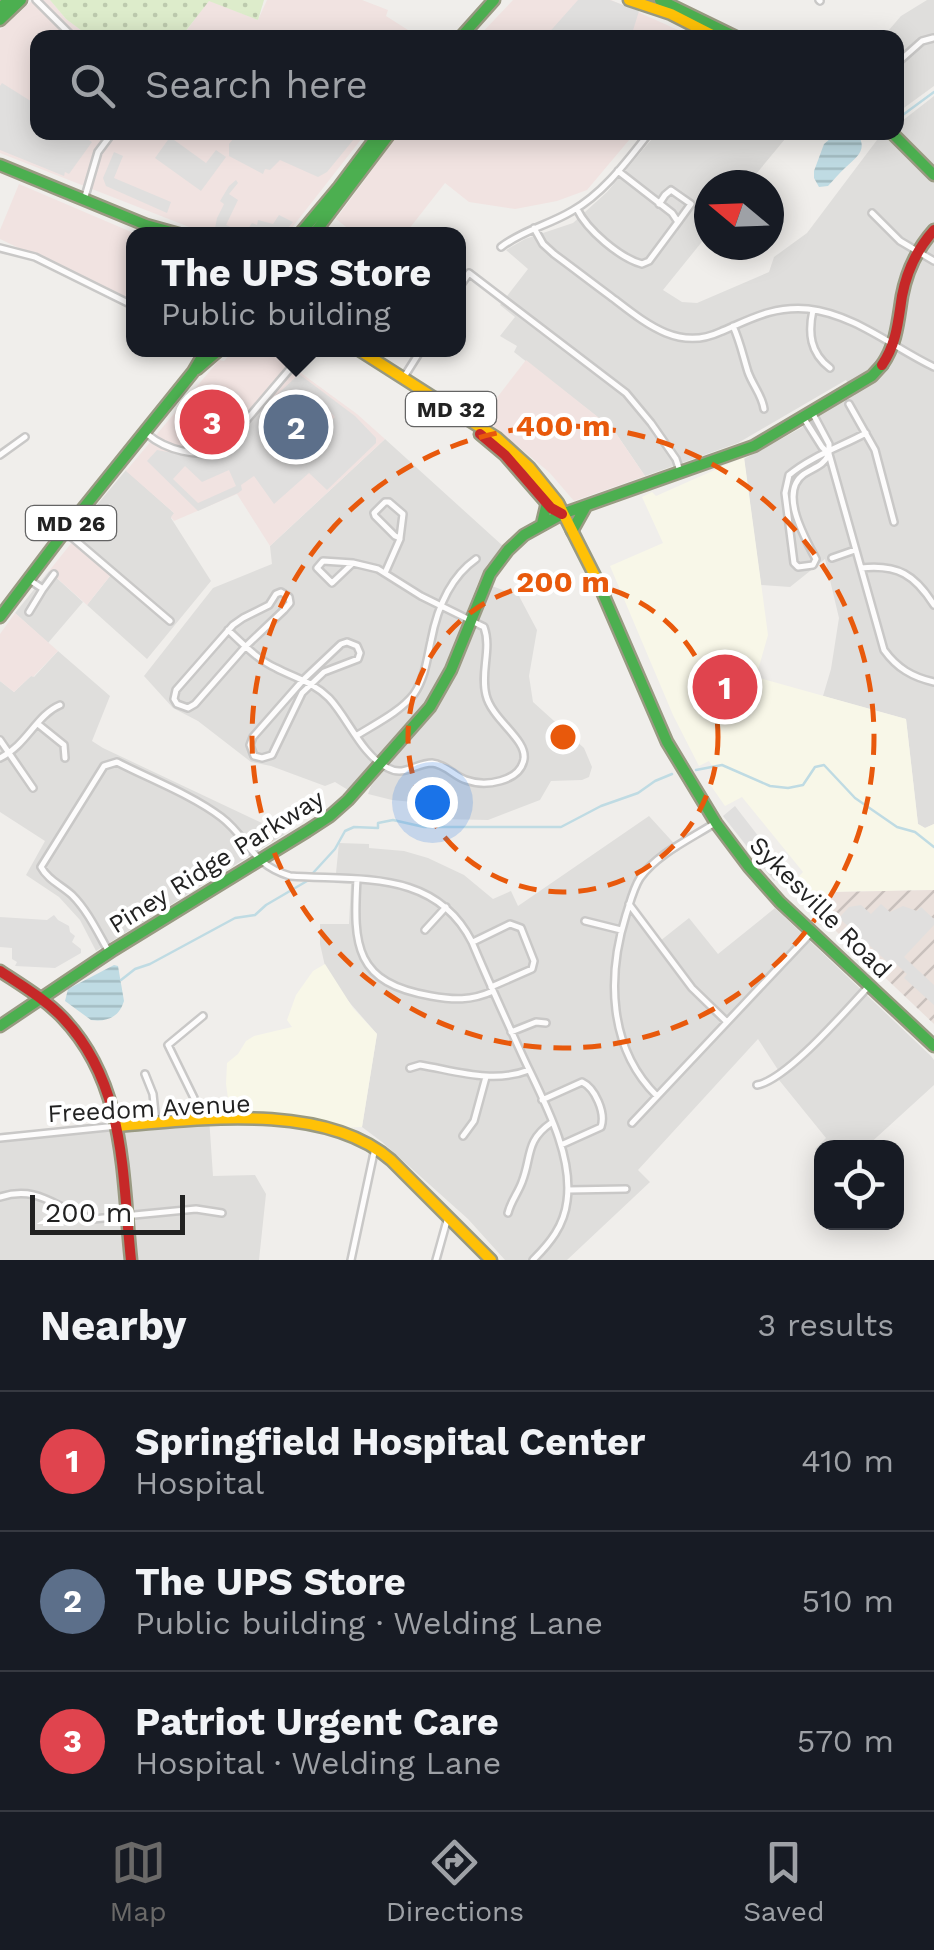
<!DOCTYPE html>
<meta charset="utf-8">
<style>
:root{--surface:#171b24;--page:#242831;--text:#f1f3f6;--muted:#9ea1a6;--line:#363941;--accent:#6a6968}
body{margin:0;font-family:"Work Sans",sans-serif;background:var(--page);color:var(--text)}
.controls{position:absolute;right:30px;bottom:30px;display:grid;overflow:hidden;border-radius:20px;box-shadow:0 5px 25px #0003}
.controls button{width:90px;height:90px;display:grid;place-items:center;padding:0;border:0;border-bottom:2px solid var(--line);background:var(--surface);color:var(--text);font:50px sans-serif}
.compass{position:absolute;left:694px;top:170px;width:90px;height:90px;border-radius:50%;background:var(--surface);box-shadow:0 5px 25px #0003;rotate:289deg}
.scale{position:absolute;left:30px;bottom:25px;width:155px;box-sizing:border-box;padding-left:10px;border:5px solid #222;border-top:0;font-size:28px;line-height:35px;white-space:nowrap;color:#222;-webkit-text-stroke:8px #fff;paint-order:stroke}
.you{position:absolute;left:432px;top:802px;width:35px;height:35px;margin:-25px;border:8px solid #fff;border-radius:50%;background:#1a73e8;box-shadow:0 0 0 15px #1a73e833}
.badge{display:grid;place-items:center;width:65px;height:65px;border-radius:50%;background:var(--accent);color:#fff;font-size:32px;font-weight:700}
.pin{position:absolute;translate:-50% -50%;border:5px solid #fff;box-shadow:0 2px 10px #0006}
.popup{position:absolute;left:126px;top:227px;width:340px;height:130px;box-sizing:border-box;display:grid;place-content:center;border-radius:20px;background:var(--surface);filter:drop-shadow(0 2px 8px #0005);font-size:32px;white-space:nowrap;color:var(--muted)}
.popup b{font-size:38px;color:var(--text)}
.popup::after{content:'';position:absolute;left:50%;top:100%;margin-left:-20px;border:20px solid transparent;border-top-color:var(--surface)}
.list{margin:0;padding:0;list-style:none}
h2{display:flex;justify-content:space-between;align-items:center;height:130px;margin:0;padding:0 40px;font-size:42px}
h2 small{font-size:32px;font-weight:400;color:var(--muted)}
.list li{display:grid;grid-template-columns:65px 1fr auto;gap:30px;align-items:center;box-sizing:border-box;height:140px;padding:0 40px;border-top:2px solid var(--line)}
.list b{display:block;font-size:38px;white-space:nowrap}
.list p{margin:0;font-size:32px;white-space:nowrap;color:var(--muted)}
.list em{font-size:32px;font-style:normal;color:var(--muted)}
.icon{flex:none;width:55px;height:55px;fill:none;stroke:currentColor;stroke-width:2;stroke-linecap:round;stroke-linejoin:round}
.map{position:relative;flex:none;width:934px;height:1260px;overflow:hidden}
.search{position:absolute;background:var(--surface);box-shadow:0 5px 25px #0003;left:30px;right:30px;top:30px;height:110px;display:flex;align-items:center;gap:25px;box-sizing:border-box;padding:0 35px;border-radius:20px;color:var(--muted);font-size:38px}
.sheet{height:550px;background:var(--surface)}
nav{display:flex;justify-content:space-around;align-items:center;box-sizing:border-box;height:140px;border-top:2px solid var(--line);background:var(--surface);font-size:28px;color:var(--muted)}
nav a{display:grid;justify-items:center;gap:5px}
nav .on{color:var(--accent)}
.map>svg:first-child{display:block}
.residential{fill:#dfdedc}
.commercial{fill:#f1e3e1}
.education{fill:#f8f7e8}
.military{fill:url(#military-furrows)}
.grass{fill:url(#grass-dots)}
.parking{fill:#e0dfde;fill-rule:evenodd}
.water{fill:url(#water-rules)}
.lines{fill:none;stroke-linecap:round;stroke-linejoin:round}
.stream{stroke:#bfdbe3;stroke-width:2.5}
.street-casing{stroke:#c9c8c7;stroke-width:10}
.fast-casing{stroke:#999a82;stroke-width:15}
.slow-casing{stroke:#999a82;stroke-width:15}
.jam-casing{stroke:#999a82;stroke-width:15}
.street{stroke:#fdfcfc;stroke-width:5}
.fast{stroke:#4caf50;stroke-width:10}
.slow{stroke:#ffc107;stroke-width:10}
.jam{stroke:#c62828;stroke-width:10}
.ring{fill:none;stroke:#e8590c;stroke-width:5;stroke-dasharray:18 12}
.labels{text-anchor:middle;stroke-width:8;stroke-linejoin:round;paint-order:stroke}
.shield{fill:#fff;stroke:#646464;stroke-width:2.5}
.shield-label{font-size:22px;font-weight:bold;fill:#222}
.street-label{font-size:25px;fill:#222;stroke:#fff}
.centre{fill:#e8590c;stroke:#fff;stroke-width:5}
.ring-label{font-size:30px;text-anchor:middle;font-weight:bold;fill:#e8590c;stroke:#fff;stroke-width:8;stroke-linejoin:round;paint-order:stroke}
</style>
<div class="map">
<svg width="934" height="1260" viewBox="0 0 934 1260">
<defs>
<pattern id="military-furrows" width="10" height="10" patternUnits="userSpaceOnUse" patternTransform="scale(2.5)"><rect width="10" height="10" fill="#eae0db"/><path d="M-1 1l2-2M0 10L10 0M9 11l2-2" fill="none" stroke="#c8c0bc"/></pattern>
<pattern id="grass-dots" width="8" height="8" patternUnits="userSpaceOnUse" patternTransform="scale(2.5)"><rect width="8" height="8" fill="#ddeccb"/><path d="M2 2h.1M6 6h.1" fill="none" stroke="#bdcaae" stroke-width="1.8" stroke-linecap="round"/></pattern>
<pattern id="water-rules" width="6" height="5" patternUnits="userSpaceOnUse" patternTransform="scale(2.5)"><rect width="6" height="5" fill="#bfdbe3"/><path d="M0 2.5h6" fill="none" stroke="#a4bcc2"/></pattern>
</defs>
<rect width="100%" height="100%" fill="#f0eeeb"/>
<path class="residential" d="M927,0H934V86L897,113L896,38H882L901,16Z
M934,96V824L925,828L918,824L906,719L823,696L831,669L839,618L825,559L790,587L761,585L744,459L801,428L817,414L855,395L846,380L738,443L645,476L613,429L514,352L517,346L500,336L515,317L500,305L528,269L506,250L525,239L573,223L607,192L657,133H790L747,185H709V233L663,290L682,302L697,303L769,272L774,257L807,233L880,136L875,133L896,132L897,116L902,121Z
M385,439L503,546L487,565L478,583L446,665L428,700L348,790L335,782L325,786L271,766L251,762L198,721L173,708L144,676L213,588L272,564L270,546Z
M126,470L175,514L171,518L211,581L147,659L87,605L114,571L75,534V531Z
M49,571L83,602L48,643L15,613Z
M492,586L519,596L537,630L529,676L533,702L584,748L592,767L589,777L582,780L551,781L540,800L488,820L442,819L444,805L392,800L368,794L371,786L443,697Z
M58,651L110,696L92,741L103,748L285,834L96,951L80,920L59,897L26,875L45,841L0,812V681L14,692L32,675L34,677Z
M649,816L680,850L658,863L650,871L639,886L633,902L660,941L689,918L718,954L775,908L931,1056L934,1060V1085L866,1147L822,1148L821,1161L815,1149L826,1138L779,1080L782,1076L758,1039L638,1170L650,1182L567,1260H505L468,1219L382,1142L362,1127L377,1034L343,995L325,966L320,944V924H349L351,884L335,883L339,843L369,844V848L404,851L428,858L464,875L493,899L511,891L518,906Z
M209,1117L213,1176L255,1175L266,1194L259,1260H0V1133Z"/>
<path class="commercial" d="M33,0H50L66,19L90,37L38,38V132L366,133L287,234H207L0,153V30Z
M209,0L258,20L267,0H362L388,10L386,16L419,37L181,38Z
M513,0H611L696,38H477Z
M399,133V132L635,133L587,190L557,201L515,209L469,202L445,183L405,234H355L336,219Z
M19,184L136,234L134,235L133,303L0,239V230Z
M234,350H301L249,414L252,418L294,368L357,414L385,439L270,546L237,494L174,521L171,517L174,513L126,471L219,360L224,361Z
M526,360L613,429L645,476L574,501L549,472L482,417Z
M77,536L114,571L87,605L49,571Z
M15,613L58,651L33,677L31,676L14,692L0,681V634Z"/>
<path class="education" d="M744,457L768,635L756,677L906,719L918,824L925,828L934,824V890L835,892L817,913L789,887L803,872L742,797L725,806L707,780L717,774L709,761L699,766L673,715L610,566L663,543L642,497L652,492L656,496Z
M325,964L353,1008L377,1034L362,1127L342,1128L314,1120L230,1112L226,1084L227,1063L238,1054L246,1041L254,1036L292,1027L287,1020L296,995L313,971Z"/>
<path class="military" d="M934,890V1024L817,913L835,892Z"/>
<path class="grass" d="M50,0H264L258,20L209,1L181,37H90L66,19Z"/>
<path class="parking" d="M578,0H610L639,11L631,37H545Z
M2,83L37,105L38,132L78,133L92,142L69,174L65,172L64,176L0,150V86Z
M238,133V132L359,133L327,172L318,177L280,160L270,170L265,169L263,174L229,156V144Z
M170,137L206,163L216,150L226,157L201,191L155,158Z
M114,152L123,156L114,178L171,202L167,213L106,186L103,178Z
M236,180L238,183L229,194L238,200L226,225L245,233L252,223L257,225L258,220L273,224L279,215L293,222L283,234H219L215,228L217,218L224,204L220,201L229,186Z
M299,374L355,416L376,438V443L327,490L309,473L274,504L254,476L241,485L242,490L238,493L198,511L147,461L157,450L206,459L226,453L262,409ZM320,401L335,417L300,450L285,434ZM185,466L202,482L229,470L236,486L198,503L173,479Z
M203,387L207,390L209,387L241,412L231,424L235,427L222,443L218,441L212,447L206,442L202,446L178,426L181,421L178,419Z
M735,806L786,872L774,881L723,816Z
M881,904L890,912L903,906L917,911L921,907L934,919V925L904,957L934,985V1005L904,978L907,974L895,963L892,966L839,918L849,907L861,905L871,914Z
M54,915L58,920L69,926L70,932L75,936L72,942L81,949V953L55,968L15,966L17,962L12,959V948L0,947V917L47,920Z"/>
<path class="water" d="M837,133H857C868,149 858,156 846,167C839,173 834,180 828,186L819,187L814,178V171L824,144Z
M114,965L118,966L124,1001C119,1017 108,1022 91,1020L65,1001L68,989Z"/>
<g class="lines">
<path class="stream" d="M900,117L934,92
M696,770L722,765L770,786L788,788L803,785L815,767L824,765L855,798L897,827L915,832L934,847
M313,873L335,849L345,831L354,827L378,828V823L393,820L424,827H561L601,806L638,793L655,781L672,774
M121,980L135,969L150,964L235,918L255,915L266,905L307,881"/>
<defs>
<path id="street" d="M36,0L74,38
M819,0L820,1
M896,64L922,41L933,38
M681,132H690
M84,200L98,152L113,132
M659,204L665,195L671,190L691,204L678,222
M577,209C587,230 620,258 642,264L649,261L678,222L672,213L618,171
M872,213L900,241L934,261
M534,228L543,244L554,254C573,268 591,282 610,296C643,321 677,352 720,332C751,319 772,306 808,309C854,314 894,348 934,367
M501,247C523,230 549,225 572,211C604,193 627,161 650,132
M0,248L35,257L134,306
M458,289L469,273L626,393L651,423L676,459L680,471
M813,310C808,333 810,353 830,368
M733,326C740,341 743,356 748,372C753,386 762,395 764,409
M404,377L421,350
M849,404L875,450L894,522
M812,412L829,444V454L884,650C897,668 912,677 934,682
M803,417L822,447L829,454
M147,434C166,450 197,458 221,450L306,350
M829,454C823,466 815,467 804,474C778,492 805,538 816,559L813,565L798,567L794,563L785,493L789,475C812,456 840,447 866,433
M0,455L25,437
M385,502H389L403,514L400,538L395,536L375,516L374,513Z
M67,533L170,621
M832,558L855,550
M323,561L353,563L332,583L317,568Z
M861,568C898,564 915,575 934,605
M385,573L400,539
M43,589L54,574
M281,592L289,597L290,603L284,610L245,647L195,704L188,708L177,704L174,699L176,690L233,625L243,618L269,605L276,594Z
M29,612L43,589L31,581
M228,630C243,644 258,660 276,668C295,678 313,682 329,698C348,718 362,756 388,768C404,777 416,763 432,763C445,764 454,776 466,780C485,787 520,782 524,759C527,739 492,720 486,695C480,672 492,649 484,627L421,596L378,569L353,563
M347,642L357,646L360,653L358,659L324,672L302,693L272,755L262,758L254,756L250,745L253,737L304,679L341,644Z
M38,724L64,745L65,758
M356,736C375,724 400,712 414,694C425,678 427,659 431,641C437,609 449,578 476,559
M0,740L33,788
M0,758C27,745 36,715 60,705
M357,879C353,946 355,983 431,996C453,1000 471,1001 493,991
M629,904L692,988L727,1022
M585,921L621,930
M425,930L446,907
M473,942L510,924L521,928L534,961L532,969L491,987
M109,952C98,933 88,911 72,895C61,885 48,880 41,867L104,766L117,762C150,779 192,795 221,817C249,838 250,864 290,876C360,881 435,869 472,942C487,978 503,1013 519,1048C539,1093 574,1151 567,1201C564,1226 550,1243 533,1260
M511,1032L536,1022L546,1023
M410,1068L420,1065C456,1071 493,1084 529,1070
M145,1074L153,1094L156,1123
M757,1085C787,1080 846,1010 869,986
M657,1096C608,1048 607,976 626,915C630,903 633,889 640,878C657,854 690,839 715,823
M542,1100L582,1082C595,1088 606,1113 601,1127L561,1145
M197,1120L194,1098L168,1045L203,1016
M632,1123L812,932
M463,1136L474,1121L486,1077
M0,1138L117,1126
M568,1190L626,1189
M0,1197C41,1184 57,1211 93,1219L196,1209L222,1213
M508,1213C511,1201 518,1193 522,1182C532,1157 525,1141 551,1123
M351,1260L375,1148
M436,1260L448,1217"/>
<path id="fast" d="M660,0L738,38
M0,8L9,0
M0,20L21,0
M460,38L494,0
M891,132L934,175
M0,165L146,225L182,235
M299,235L339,187L380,132
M313,235L391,132
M197,369L219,350
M542,524L547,503
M572,531L586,506
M597,580L667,742L716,823L749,867L780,902L934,1046
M0,617L65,531L193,372L206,350
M0,1026L113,950L307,831L330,816L348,800L430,707L451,670L490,574L508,550L524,535L562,514L754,446L872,376L882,365"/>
<path id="slow" d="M629,0L671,14L718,38
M359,350L497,438L529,467L558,503L597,580
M117,1126C199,1119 324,1102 391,1160L491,1260"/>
<path id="jam" d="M882,365C897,343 898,321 902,296C907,270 917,249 934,230
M480,434L505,455L551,508L562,514
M0,971C21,985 45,999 63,1018C126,1084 122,1175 131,1260"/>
</defs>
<use href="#street" class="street-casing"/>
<use href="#fast" class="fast-casing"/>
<use href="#slow" class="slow-casing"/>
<use href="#jam" class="jam-casing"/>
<use href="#street" class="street"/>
<use href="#fast" class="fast"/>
<use href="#slow" class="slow"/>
<use href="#jam" class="jam"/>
</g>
<g class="ring">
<circle cx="563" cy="737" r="155"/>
<circle cx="563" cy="737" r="311"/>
</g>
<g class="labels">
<g class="shield">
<rect x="406" y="392" width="90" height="34" rx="8"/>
<rect x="26" y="506" width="90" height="34" rx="8"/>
</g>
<g class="shield-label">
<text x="451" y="417">MD 32</text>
<text x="71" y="531">MD 26</text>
</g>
<g class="street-label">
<text transform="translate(216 861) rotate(-32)" y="9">Piney Ridge Parkway</text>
<text transform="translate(821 907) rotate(45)" y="9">Sykesville Road</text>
<text transform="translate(149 1108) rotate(-3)" y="9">Freedom Avenue</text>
</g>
</g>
<circle cx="563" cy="737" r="15" class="centre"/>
<g class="ring-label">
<text x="563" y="436">400 m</text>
<text x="563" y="592">200 m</text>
</g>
</svg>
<div class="controls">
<button><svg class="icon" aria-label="locate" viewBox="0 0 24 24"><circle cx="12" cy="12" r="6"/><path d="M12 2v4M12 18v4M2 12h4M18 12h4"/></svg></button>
</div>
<svg class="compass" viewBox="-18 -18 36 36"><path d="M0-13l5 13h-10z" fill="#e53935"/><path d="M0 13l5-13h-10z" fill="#9ea1a6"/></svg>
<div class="scale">200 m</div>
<div class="you"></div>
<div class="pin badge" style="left:725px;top:687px;background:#e0444e">1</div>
<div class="pin badge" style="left:296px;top:427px;background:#5c6f8a">2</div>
<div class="popup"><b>The UPS Store</b>Public building</div>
<div class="pin badge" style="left:212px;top:422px;background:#e0444e">3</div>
<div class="search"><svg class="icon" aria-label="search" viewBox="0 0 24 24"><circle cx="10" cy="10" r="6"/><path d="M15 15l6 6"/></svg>Search here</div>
</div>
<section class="sheet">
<h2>Nearby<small>3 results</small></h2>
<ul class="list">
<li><span class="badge" style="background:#e0444e">1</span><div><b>Springfield Hospital Center</b><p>Hospital</p></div><em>410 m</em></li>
<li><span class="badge" style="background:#5c6f8a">2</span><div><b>The UPS Store</b><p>Public building · Welding Lane</p></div><em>510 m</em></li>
<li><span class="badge" style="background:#e0444e">3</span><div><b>Patriot Urgent Care</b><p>Hospital · Welding Lane</p></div><em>570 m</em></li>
</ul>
</section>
<nav>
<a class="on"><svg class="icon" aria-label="map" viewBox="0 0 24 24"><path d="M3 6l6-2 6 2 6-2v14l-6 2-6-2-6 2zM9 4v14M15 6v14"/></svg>Map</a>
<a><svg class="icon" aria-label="directions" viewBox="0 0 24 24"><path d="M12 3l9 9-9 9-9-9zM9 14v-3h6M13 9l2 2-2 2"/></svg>Directions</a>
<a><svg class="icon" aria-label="saved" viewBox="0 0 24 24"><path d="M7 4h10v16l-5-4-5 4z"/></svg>Saved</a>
</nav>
